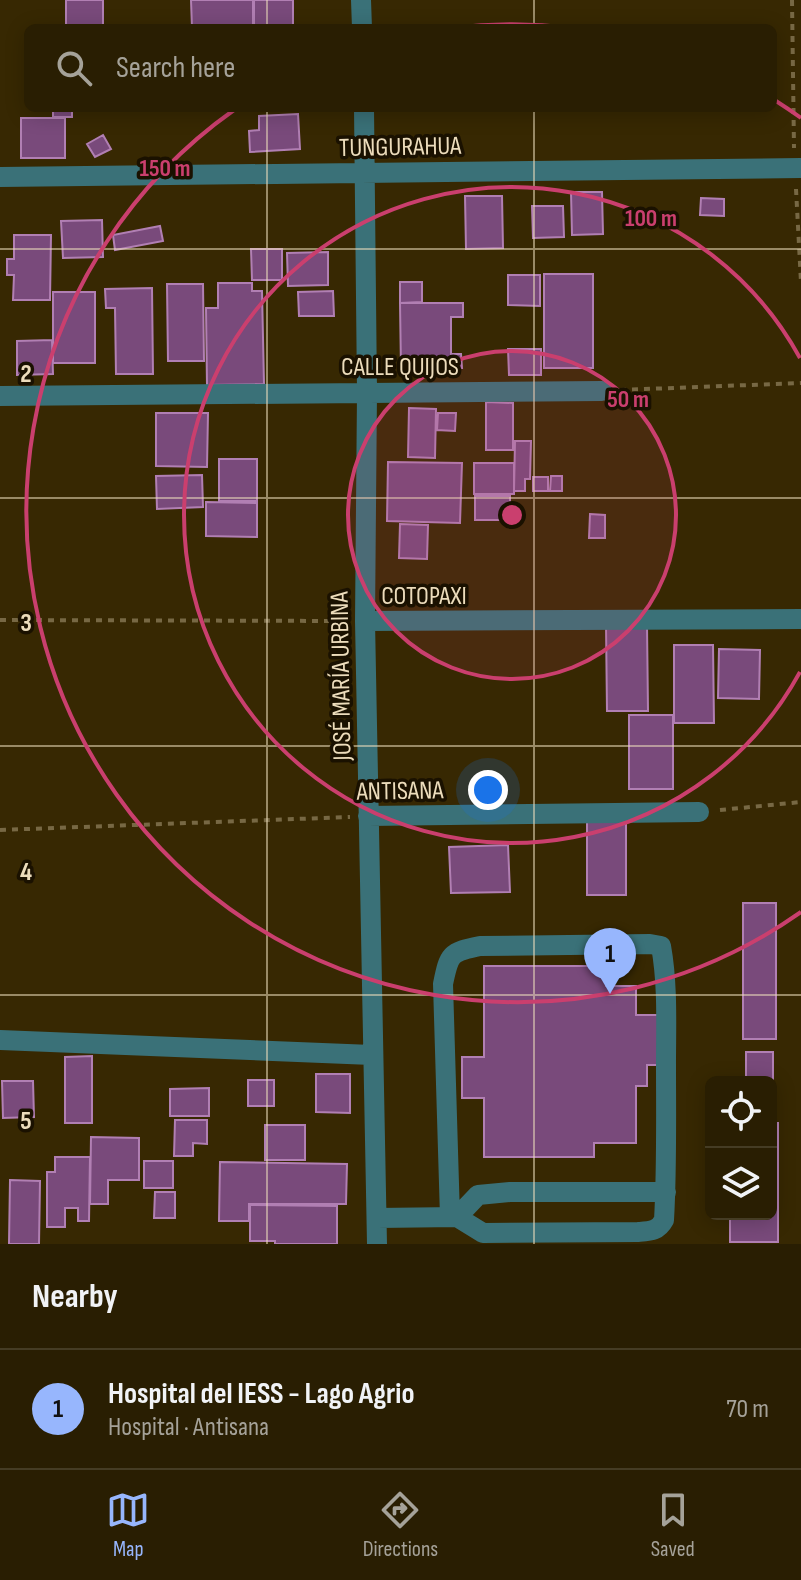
<!DOCTYPE html>
<meta charset="utf-8">
<style>
:root{--surface:#291e02;--page:#352b11;--text:#f1f3f6;--muted:#a5a299;--line:#453c24;--accent:#97b6fd}
body{margin:0;font-family:"Sofia Sans Condensed",sans-serif;background:var(--page);color:var(--text)}
.controls{position:absolute;right:24px;bottom:24px;display:grid;overflow:hidden;border-radius:12px;box-shadow:0 4px 20px #0003}
.controls button{width:72px;height:72px;display:grid;place-items:center;padding:0;border:0;border-bottom:2px solid var(--line);background:var(--surface);color:var(--text);font:40px sans-serif}
.you{position:absolute;left:488px;top:790px;width:28px;height:28px;margin:-20px;border:6px solid #fff;border-radius:50%;background:#1a73e8;box-shadow:0 0 0 12px #1a73e833}
.badge{display:grid;place-items:center;width:52px;height:52px;border-radius:50%;background:var(--accent);color:#111;font-size:26px;font-weight:700}
.pin{position:absolute;translate:-50% -66px;filter:drop-shadow(0 2px 4px #0008)}
.pin::after{content:'';position:absolute;top:42px;width:28px;height:24px;background:inherit;clip-path:polygon(0 0,100% 0,50% 100%)}
.list{margin:0;padding:0;list-style:none}
h2{display:flex;justify-content:space-between;align-items:center;height:104px;margin:0;padding:0 32px;font-size:34px}
h2 small{font-size:26px;font-weight:400;color:var(--muted)}
.list li{display:grid;grid-template-columns:52px 1fr auto;gap:24px;align-items:center;box-sizing:border-box;height:120px;padding:0 32px;border-top:2px solid var(--line)}
.list b{display:block;font-size:30px;white-space:nowrap}
.list p{margin:0;font-size:26px;white-space:nowrap;color:var(--muted)}
.list em{font-size:26px;font-style:normal;color:var(--muted)}
.icon{flex:none;width:44px;height:44px;fill:none;stroke:currentColor;stroke-width:2;stroke-linecap:round;stroke-linejoin:round}
.map{position:relative;flex:none;width:801px;height:1244px;overflow:hidden}
.search{position:absolute;background:var(--surface);box-shadow:0 4px 20px #0003;left:24px;right:24px;top:24px;height:88px;display:flex;align-items:center;gap:20px;box-sizing:border-box;padding:0 28px;border-radius:12px;color:var(--muted);font-size:30px}
.sheet{height:224px;background:var(--surface)}
nav{display:flex;justify-content:space-around;align-items:center;box-sizing:border-box;height:112px;border-top:2px solid var(--line);background:var(--surface);font-size:22px;color:var(--muted)}
nav a{display:grid;justify-items:center;gap:4px}
nav .on{color:var(--accent)}
.map>svg:first-child{display:block}
.building{fill:#794a7b;stroke:#b17fb3;stroke-width:2}
.lines{fill:none;stroke-linecap:round;stroke-linejoin:round}
.path{stroke:#776844;stroke-width:4;stroke-dasharray:6 6;stroke-linecap:butt}
.minor{stroke:#3a7178;stroke-width:20}
.grid{fill:none;stroke:#ecdcbb;stroke-width:2;stroke-opacity:0.55}
.ring{fill:none;stroke:#ca3f6e;stroke-width:4}
.labels{text-anchor:middle;stroke-width:7;stroke-linejoin:round;paint-order:stroke}
.street-label{font-size:26px;fill:#ecdcbb;stroke:#1a1100}
.grid-label{font-size:26px;text-anchor:middle;font-weight:bold;fill:#ecdcbb;stroke:#1a1100;stroke-width:7;stroke-linejoin:round;paint-order:stroke}
.centre{fill:#ca3f6e;stroke:#1a1100;stroke-width:4}
.ring-label{font-size:24px;text-anchor:middle;font-weight:bold;fill:#ca3f6e;stroke:#1a1100;stroke-width:7;stroke-linejoin:round;paint-order:stroke}
</style>
<div class="map">
<svg width="801" height="1244" viewBox="0 0 801 1244">
<rect width="100%" height="100%" fill="#372802"/>
<path class="building" d="M66,0H103V28H66Z
M191,0H253V28H192Z
M254,0H293V28H254Z
M53,108H104H72V117H53Z
M298,114L300,149L250,152L249,131L259,130V116Z
M21,118H65V158H21Z
M103,135L111,149L95,157L87,144Z
M571,192H602L603,234L572,235Z
M465,196H502L503,248L466,249Z
M701,198L724,199V216L700,215Z
M532,206H563L564,237L533,238Z
M102,220L103,257L63,258L61,221Z
M160,226L163,241L115,250L113,235Z
M14,235H51L50,300H13L14,275H7V259H14Z
M251,249H282V280H252Z
M328,252V285L288,286L287,253Z
M544,274H593V368H544Z
M508,275H540V306L508,305Z
M400,282H422V302L400,303Z
M218,283H252V291H262L264,384L207,385L206,308H218Z
M167,284H203L204,361H168Z
M152,288L153,374H116L115,308H106L105,289Z
M333,291L334,316H299L298,292Z
M53,292H95V363H53Z
M400,303H463V317H451V354H461L462,368L401,369Z
M52,340L53,374L17,375V341Z
M508,349H541V375H509Z
M486,402L513,403V450H486Z
M409,408L436,409L435,458L408,457Z
M156,413H208L207,467L156,466Z
M438,413H456L455,431L437,430Z
M515,441H531L530,479H525V491H514Z
M219,459H257V501H219Z
M388,462L462,463L460,523L387,521Z
M474,463H514V494H474Z
M202,475L203,507L157,509L156,476Z
M551,476H562V491H550Z
M533,477H548V491H533Z
M475,496H510V520H475Z
M206,502L257,503V537L206,536Z
M590,514L605,515V538H589Z
M400,524L428,525L427,559L399,558Z
M606,625H647L648,711H607Z
M674,645H713L714,723H674Z
M719,649L760,650L759,699L718,698Z
M629,715H673V789H629Z
M587,820H626V895H587Z
M508,845L510,892L451,893L449,847Z
M743,903H776V1039H743Z
M484,966H606V986H636V1015H661V1065H647V1086H636V1143H594V1157H484V1098H462V1057H484Z
M746,1052H773V1121H771V1082H746Z
M92,1056V1123H65V1057Z
M316,1074H350V1113L316,1112Z
M248,1080H274V1106H248Z
M2,1081H33L34,1117L3,1118Z
M209,1088V1116H170V1089Z
M175,1120H207V1144L193,1143V1156H174Z
M771,1123H778V1242H730V1214H771Z
M265,1125H305V1160H265Z
M91,1137L139,1138V1180H108V1204H90Z
M55,1157H90L89,1221H78V1208H65V1227H47V1172H55Z
M144,1161H173V1188H144Z
M220,1162L347,1164L346,1204H249V1221H219Z
M10,1180L40,1181L39,1244H9Z
M155,1192H175V1218H154Z
M250,1205L337,1206V1244H275V1241H250Z"/>
<g class="lines">
<path class="path" d="M792,0L794,148
M796,189L801,282
M620,390L801,383
M0,620L346,621
M720,810L801,802
M0,830L350,817"/>
<path class="minor" d="M361,0L362,28
M364,108L367,392L365,621L377,1244
M0,177L801,168
M0,396L602,391
M365,621L801,619
M368,816L699,812
M0,1040L372,1055
M457,1217L478,1195L510,1192H666
M377,1218L457,1217L483,1233L638,1232C651,1231 658,1231 664,1220C667,1168 666,1116 666,1064C666,1025 668,985 661,946L650,944L480,946C450,952 449,954 443,984L450,1217"/>
</g>
<path class="grid" d="M267,0V28M534,0V28M267,108V1244M534,108V1244M0,249H801M0,498H801M0,746H801M0,995H801"/>
<circle cx="512" cy="515" r="164" fill="#ca3f6e" fill-opacity=".12"/>
<g class="ring">
<circle cx="512" cy="515" r="164"/>
<path d="M800 672A328 328 0 1 1 800 358"/>
<path d="M801 912A491 491 0 1 1 234 110M452 28A491 491 0 0 1 572 28M776 101A491 491 0 0 1 801 118"/>
</g>
<g class="labels">
<g class="street-label">
<text transform="translate(400 146) rotate(-1)" y="9">TUNGURAHUA</text>
<text x="400" y="375">CALLE QUIJOS</text>
<text x="424" y="604">COTOPAXI</text>
<text transform="translate(340 676) rotate(-91)" y="9">JOSÉ MARÍA URBINA</text>
<text transform="translate(400 790) rotate(-1)" y="9">ANTISANA</text>
</g>
</g>
<g class="grid-label">
<text x="26" y="382">2</text>
<text x="26" y="631">3</text>
<text x="26" y="880">4</text>
<text x="26" y="1129">5</text>
</g>
<circle cx="512" cy="515" r="12" class="centre"/>
<g class="ring-label">
<text x="165" y="176">150 m</text>
<text x="651" y="226">100 m</text>
<text x="628" y="407">50 m</text>
</g>
</svg>
<div class="controls">
<button><svg class="icon" aria-label="locate" viewBox="0 0 24 24"><circle cx="12" cy="12" r="6"/><path d="M12 2v4M12 18v4M2 12h4M18 12h4"/></svg></button>
<button><svg class="icon" aria-label="layers" viewBox="0 0 24 24"><path d="M12 4l9 5-9 5-9-5zM3 14l9 5 9-5"/></svg></button>
</div>
<div class="you"></div>
<div class="pin badge" style="left:610px;top:994px">1</div>
<div class="search"><svg class="icon" aria-label="search" viewBox="0 0 24 24"><circle cx="10" cy="10" r="6"/><path d="M15 15l6 6"/></svg>Search here</div>
</div>
<section class="sheet">
<h2>Nearby<small></small></h2>
<ul class="list">
<li><span class="badge">1</span><div><b>Hospital del IESS - Lago Agrio</b><p>Hospital · Antisana</p></div><em>70 m</em></li>
</ul>
</section>
<nav>
<a class="on"><svg class="icon" aria-label="map" viewBox="0 0 24 24"><path d="M3 6l6-2 6 2 6-2v14l-6 2-6-2-6 2zM9 4v14M15 6v14"/></svg>Map</a>
<a><svg class="icon" aria-label="directions" viewBox="0 0 24 24"><path d="M12 3l9 9-9 9-9-9zM9 14v-3h6M13 9l2 2-2 2"/></svg>Directions</a>
<a><svg class="icon" aria-label="saved" viewBox="0 0 24 24"><path d="M7 4h10v16l-5-4-5 4z"/></svg>Saved</a>
</nav>
